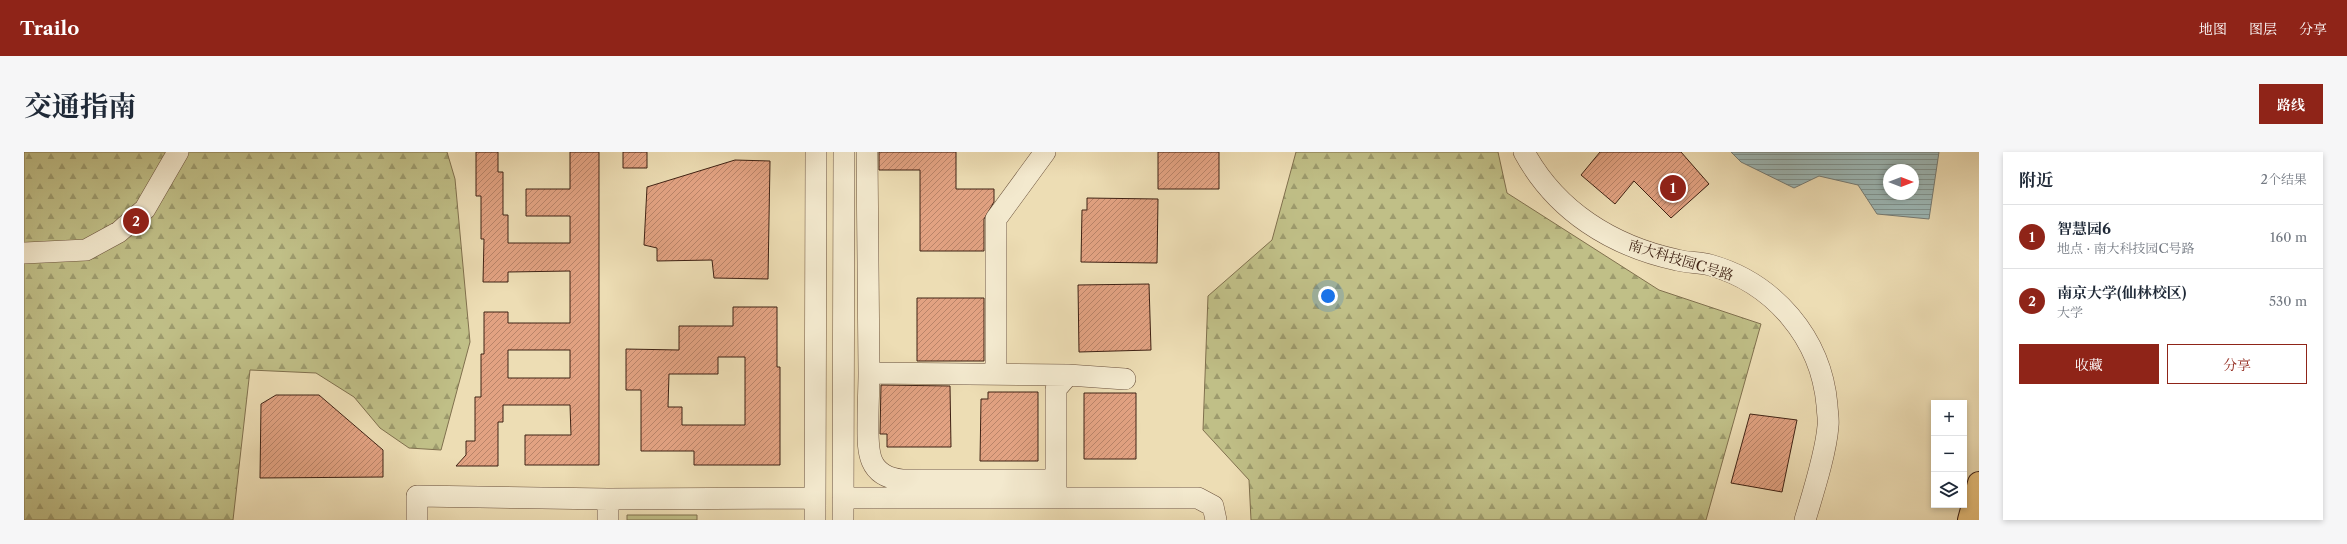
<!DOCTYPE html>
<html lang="zh">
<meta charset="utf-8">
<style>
:root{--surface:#fff;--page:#f6f6f7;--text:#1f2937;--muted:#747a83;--line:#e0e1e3;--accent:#8f2418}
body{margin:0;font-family:"Libre Caslon Text","Noto Serif SC",serif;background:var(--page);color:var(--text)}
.controls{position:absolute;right:12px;bottom:12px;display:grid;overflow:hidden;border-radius:0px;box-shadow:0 2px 6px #0003}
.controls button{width:36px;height:36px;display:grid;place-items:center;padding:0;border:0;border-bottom:1px solid var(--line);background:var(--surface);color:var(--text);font:20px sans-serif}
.compass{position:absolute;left:1859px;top:12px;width:36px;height:36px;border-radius:50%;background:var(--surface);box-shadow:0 2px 6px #0003;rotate:90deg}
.you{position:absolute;left:1304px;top:144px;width:14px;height:14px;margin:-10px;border:3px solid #fff;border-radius:50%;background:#1a73e8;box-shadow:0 0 0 6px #1a73e833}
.badge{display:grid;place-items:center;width:26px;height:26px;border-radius:50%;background:var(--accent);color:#fff;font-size:13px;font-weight:700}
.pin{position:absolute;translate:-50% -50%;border:2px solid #fff;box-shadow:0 1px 4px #0006}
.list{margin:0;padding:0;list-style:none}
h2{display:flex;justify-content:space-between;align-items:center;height:52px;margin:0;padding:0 16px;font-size:17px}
h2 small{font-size:13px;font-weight:400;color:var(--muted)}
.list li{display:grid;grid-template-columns:26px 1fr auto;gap:12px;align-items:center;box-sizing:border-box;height:64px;padding:0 16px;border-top:1px solid var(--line)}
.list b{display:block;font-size:15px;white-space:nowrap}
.list p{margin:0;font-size:13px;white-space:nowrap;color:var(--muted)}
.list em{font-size:13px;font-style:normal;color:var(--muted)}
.actions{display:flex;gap:8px;padding:12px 16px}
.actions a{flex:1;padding:9px 0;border:1px solid var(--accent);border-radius:0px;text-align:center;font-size:14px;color:var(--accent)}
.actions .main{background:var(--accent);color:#fff}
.icon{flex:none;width:22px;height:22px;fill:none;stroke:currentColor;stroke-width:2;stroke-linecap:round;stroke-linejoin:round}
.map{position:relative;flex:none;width:1955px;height:368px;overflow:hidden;border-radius:0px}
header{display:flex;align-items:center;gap:24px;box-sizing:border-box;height:56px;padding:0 20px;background:var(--accent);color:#fff}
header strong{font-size:19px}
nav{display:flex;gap:22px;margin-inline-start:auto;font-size:14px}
.intro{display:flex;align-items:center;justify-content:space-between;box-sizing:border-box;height:96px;padding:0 24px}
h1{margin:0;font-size:28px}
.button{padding:10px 18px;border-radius:0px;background:var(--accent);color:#fff;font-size:14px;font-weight:700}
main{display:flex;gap:24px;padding:0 24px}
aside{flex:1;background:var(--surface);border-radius:0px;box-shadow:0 2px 6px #0003}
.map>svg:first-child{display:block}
.forest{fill:url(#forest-firs);stroke:#80704e}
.park{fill:#c0bf87;stroke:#80704e}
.water{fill:url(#water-rules);stroke:#777d76;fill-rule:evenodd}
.building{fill:url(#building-hatch);stroke:#3f2214;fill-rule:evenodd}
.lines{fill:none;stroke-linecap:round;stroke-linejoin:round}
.minor-casing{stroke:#6a513c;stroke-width:22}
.major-casing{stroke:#3f2214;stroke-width:24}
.minor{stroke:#f3e9ce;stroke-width:21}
.major{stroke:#e6be7a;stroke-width:22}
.labels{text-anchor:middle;stroke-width:3;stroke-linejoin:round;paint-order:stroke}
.street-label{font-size:14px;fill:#3f2214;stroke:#f3e9ce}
</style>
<header>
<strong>Trailo</strong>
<nav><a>地图</a><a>图层</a><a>分享</a></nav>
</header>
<div class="intro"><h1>交通指南</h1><a class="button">路线</a></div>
<main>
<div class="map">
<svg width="1955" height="368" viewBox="0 0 1955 368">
<defs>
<pattern id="forest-firs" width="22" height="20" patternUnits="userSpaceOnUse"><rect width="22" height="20" fill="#c0bf87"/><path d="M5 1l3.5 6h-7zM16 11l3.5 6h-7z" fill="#9d9b6d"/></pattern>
<pattern id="water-rules" width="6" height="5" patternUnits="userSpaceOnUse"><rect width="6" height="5" fill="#9db9b8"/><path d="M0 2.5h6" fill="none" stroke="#819694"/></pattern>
<pattern id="building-hatch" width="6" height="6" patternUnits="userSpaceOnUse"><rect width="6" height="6" fill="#e2a282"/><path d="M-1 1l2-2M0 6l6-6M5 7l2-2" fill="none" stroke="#b98469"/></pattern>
</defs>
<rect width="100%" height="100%" fill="#edddb4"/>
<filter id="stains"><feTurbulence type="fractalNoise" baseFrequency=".005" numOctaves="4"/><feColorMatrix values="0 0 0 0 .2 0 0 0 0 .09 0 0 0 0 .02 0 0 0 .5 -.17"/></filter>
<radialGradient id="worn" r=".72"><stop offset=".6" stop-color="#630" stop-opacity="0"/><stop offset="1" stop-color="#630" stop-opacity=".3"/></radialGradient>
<path class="forest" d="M0,0H423L431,27L446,190L417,298L385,296L356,276L330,245L292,221L226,218L209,368H0Z
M1272,0H1474L1483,41L1635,138L1737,172L1682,368H1227L1225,328L1179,278L1184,144L1248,88Z"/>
<path class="park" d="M603,363H673V368H603Z"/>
<path class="water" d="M1707,0H1915L1905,67L1853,62L1834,33L1795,24L1770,36L1717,10ZM1865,18H1889V42H1865Z"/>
<path class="building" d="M452,0H474V20H479V63H484V91H546V64H502V37H546V0H575V313H501V283H547L546,253H479V270H474V314H432L442,303V289H451V245H457V202H460V160H484V171H546V119L484,120V130H459L460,87H457V44H452ZM484,198H546V226H484Z
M599,0H623V16H599Z
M855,0H932V37H970V50L960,67V99H896V18H855Z
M1134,0H1195V37H1134Z
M1576,0H1657L1685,32L1647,66L1610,29L1591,52L1557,23Z
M711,8L746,9L744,127L690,126L688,108L633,109V96L620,93L623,35Z
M1063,46L1134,47L1133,111L1057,110L1058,58H1063Z
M1125,132L1127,198L1055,200L1054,133Z
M893,146H960V209H893Z
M709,155H753V215H756V313H670V299H617V238H602V197L655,198V174H709ZM694,205H721V273H658V255H644L645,222H694Z
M857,233L926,234L927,295H863V282H856Z
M964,240H1014V309H956L957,247H964Z
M1060,241H1112V307H1060Z
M252,243H295L359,298V325L236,326L237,252Z
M1726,262L1773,268L1758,340L1707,331Z"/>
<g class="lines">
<defs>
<path id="minor" d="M843,0L845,221
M1500,0C1532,59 1588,94 1653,108C1664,111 1675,110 1686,113C1750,131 1797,186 1803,253C1803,259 1805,267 1804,274C1802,301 1789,341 1781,368
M0,101L62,98L95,80L121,57L154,0
M972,222V67L1021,0
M1032,328H878C841,324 844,296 844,267C844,252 845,236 845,221L1044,223
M1032,342V237L1044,223L1101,227
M819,346H1174L1189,354L1192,368
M393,368V344L584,347L791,346
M584,368V347
M791,368L792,0
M819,368L820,0"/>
<path id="major" d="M1945,368L1955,331"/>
</defs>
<use href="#minor" class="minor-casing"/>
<use href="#major" class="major-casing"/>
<use href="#minor" class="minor"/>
<use href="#major" class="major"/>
</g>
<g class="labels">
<g class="street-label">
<text transform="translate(1657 108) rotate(17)" y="5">南大科技园C号路</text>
</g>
</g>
<rect width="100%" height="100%" filter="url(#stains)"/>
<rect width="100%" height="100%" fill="url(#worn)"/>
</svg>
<div class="controls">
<button>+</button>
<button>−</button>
<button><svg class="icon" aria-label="layers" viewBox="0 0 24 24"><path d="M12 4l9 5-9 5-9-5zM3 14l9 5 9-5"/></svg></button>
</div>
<svg class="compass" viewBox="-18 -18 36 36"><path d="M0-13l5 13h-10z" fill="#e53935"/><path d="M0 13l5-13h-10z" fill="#747a83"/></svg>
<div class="you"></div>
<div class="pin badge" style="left:1649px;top:36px">1</div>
<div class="pin badge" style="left:112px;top:69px">2</div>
</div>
<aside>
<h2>附近<small>2个结果</small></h2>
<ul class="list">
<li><span class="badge">1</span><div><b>智慧园6</b><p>地点 · 南大科技园C号路</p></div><em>160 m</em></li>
<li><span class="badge">2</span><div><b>南京大学(仙林校区)</b><p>大学</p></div><em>530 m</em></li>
</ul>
<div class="actions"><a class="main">收藏</a><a>分享</a></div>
</aside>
</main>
